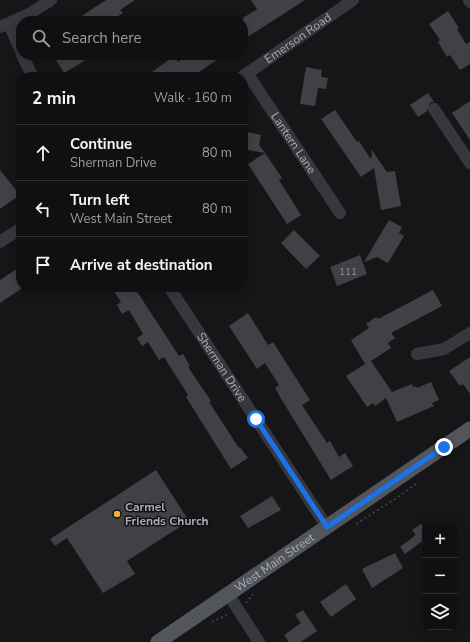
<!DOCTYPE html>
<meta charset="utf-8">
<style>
:root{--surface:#101012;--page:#1e1e20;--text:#f1f3f6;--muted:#9c9d9f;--line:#303032}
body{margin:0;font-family:"Nunito Sans",sans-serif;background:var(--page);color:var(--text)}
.controls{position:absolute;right:12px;bottom:12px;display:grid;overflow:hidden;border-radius:8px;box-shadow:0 2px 10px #0003}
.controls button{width:36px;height:36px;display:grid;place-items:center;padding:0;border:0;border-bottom:1px solid var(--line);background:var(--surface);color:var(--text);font:20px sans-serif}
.stop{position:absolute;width:12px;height:12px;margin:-9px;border:3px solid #1a73e8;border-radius:50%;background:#fff}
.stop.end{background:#1a73e8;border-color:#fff;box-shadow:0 1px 4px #0008}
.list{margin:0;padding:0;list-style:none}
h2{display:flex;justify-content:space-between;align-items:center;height:52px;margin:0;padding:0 16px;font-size:17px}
h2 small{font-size:13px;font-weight:400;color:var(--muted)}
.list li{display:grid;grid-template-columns:26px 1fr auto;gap:12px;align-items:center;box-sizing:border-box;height:56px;padding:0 16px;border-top:1px solid var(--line)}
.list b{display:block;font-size:15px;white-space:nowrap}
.list p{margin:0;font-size:13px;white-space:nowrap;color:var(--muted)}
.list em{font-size:13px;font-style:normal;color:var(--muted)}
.icon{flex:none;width:22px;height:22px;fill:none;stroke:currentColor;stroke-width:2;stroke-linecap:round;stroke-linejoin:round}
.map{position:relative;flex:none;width:470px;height:642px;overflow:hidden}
.search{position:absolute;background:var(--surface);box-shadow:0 2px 10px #0003;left:16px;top:16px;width:232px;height:44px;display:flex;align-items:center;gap:10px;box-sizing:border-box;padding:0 14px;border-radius:16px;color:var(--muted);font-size:15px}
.panel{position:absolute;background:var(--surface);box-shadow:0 2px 10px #0003;left:16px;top:72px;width:232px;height:220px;border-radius:16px}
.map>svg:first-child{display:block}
.building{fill:#404145}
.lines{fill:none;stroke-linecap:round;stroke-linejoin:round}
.path{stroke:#3d3f44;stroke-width:2;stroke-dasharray:2 3;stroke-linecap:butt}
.minor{stroke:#37383d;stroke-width:12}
.major{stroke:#53555c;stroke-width:15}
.route{stroke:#1a73e8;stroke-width:5}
.poi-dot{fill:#f2b134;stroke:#111113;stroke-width:1.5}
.labels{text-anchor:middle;stroke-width:3;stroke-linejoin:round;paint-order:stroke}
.number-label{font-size:10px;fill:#8e929b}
.street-label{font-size:12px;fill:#a8adb8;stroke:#111113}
.poi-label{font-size:12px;font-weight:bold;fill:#a8adb8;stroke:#111113;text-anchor:start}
</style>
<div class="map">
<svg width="470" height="642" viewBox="0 0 470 642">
<rect width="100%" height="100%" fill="#161618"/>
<path class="building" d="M106,0H135L120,10L123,13L110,21H86L83,15Z
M251,0H305L243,40V18L257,9Z
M448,11L459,28L457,29L466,44L470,42V64L460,70L450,55L447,57L438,42L440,40L429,24Z
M53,55H94L64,73Z
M188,55H224L196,74L194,72L187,77H145L174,56L178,62Z
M306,67L322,70L321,77L328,78L326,89L318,88L315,106L300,104Z
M428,93L434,102L430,103L427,111L418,117L410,105Z
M470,101V140L452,113Z
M335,110L357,142L359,141L370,158L372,157L371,149L387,172L395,171L401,206L381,210L374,168L361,177L321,119Z
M243,131L261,135L259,145L265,153L243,149Z
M265,153L282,178L279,180L301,215L287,224L248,164Z
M0,170L20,195L0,209Z
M389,220L402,227L399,233L404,236L388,263L377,257L364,262Z
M294,230L320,256L306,269L281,243Z
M360,255L367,274L337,286L330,267Z
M21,266V289L0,303V280Z
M111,287H134L179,356L183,354L190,366L188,367L211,401L209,402L239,448L240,447L248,458L231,469L186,397L188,395L164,357L159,360L148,342L142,346L137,338L143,334L142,332L129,310L122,314L117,305L121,302Z
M433,290L442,306L391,333L395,338L388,343L391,348L371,361L392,392L412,384L413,387L416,386L417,388L431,382L439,400L432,403L434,406L397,422L386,398L375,406L373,403L367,407L346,376L365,364L351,340L369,328L366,324L376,317L378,319Z
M248,313L268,345L273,342L310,400L302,405L327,443L330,441L339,457L345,453L353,466L331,480L280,397L275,388L279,385L265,363L257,369L229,326Z
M470,357V394L463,384L460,386L449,371Z
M156,470L189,521L127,561L135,574L103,593L67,538L55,546L50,539Z
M272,496L281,510L248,528L240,516Z
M421,524L425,529V548L421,542L405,554L400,547L416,535L412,530Z
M395,553L403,568L372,588L362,569Z
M346,584L356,599L331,617L320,602Z
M303,610L317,631L301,642H289L284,635L301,623L295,615Z"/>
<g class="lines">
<path class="path" d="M356,524L398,497L417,483
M246,603L253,594
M212,622L227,615"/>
<g class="minor">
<path d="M469,0L470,2"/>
<path d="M9,24L21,51"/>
<path d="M0,27L29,14L51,0"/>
<path d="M22,55L33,77"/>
<path id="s1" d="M247,73L340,213"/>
<path id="s2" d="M242,77L353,0"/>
<path d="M434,109L470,163"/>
<path d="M0,242L21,228"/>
<path id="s3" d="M169,287L327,527"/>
<path d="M417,354L444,349L470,333"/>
<path d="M228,594L259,642"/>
</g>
<path class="major" id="s4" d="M158,642L470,429"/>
</g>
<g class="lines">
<path class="route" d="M256,419L327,527L444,447"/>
</g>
<circle class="poi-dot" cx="117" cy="514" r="4"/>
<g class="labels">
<g class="number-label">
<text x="348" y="275">111</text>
</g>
<g class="street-label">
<text dy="4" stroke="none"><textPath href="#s2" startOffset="68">Emerson Road</textPath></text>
<text dy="4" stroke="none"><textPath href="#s1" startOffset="84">Lantern Lane</textPath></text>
<text dy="4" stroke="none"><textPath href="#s3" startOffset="96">Sherman Drive</textPath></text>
<text dy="4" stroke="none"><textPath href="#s4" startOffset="141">West Main Street</textPath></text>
</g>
<g class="poi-label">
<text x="125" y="511">Carmel<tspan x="125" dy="14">Friends Church</tspan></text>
</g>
</g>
</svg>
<div class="controls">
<button>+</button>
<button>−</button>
<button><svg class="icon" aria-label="layers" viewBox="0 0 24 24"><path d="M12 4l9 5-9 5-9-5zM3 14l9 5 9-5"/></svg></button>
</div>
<div class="stop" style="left:256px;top:419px"></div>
<div class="stop end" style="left:444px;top:447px"></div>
<div class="search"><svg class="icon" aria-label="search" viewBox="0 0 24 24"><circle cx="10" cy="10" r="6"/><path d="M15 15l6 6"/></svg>Search here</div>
<section class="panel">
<h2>2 min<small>Walk · 160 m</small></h2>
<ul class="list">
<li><svg class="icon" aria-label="ahead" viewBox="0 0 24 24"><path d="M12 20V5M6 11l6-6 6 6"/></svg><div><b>Continue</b><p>Sherman Drive</p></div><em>80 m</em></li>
<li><svg class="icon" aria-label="left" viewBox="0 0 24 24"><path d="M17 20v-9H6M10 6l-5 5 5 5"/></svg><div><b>Turn left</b><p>West Main Street</p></div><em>80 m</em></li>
<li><svg class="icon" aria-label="arrive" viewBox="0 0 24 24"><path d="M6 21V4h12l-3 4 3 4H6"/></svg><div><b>Arrive at destination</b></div></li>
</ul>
</section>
</div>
